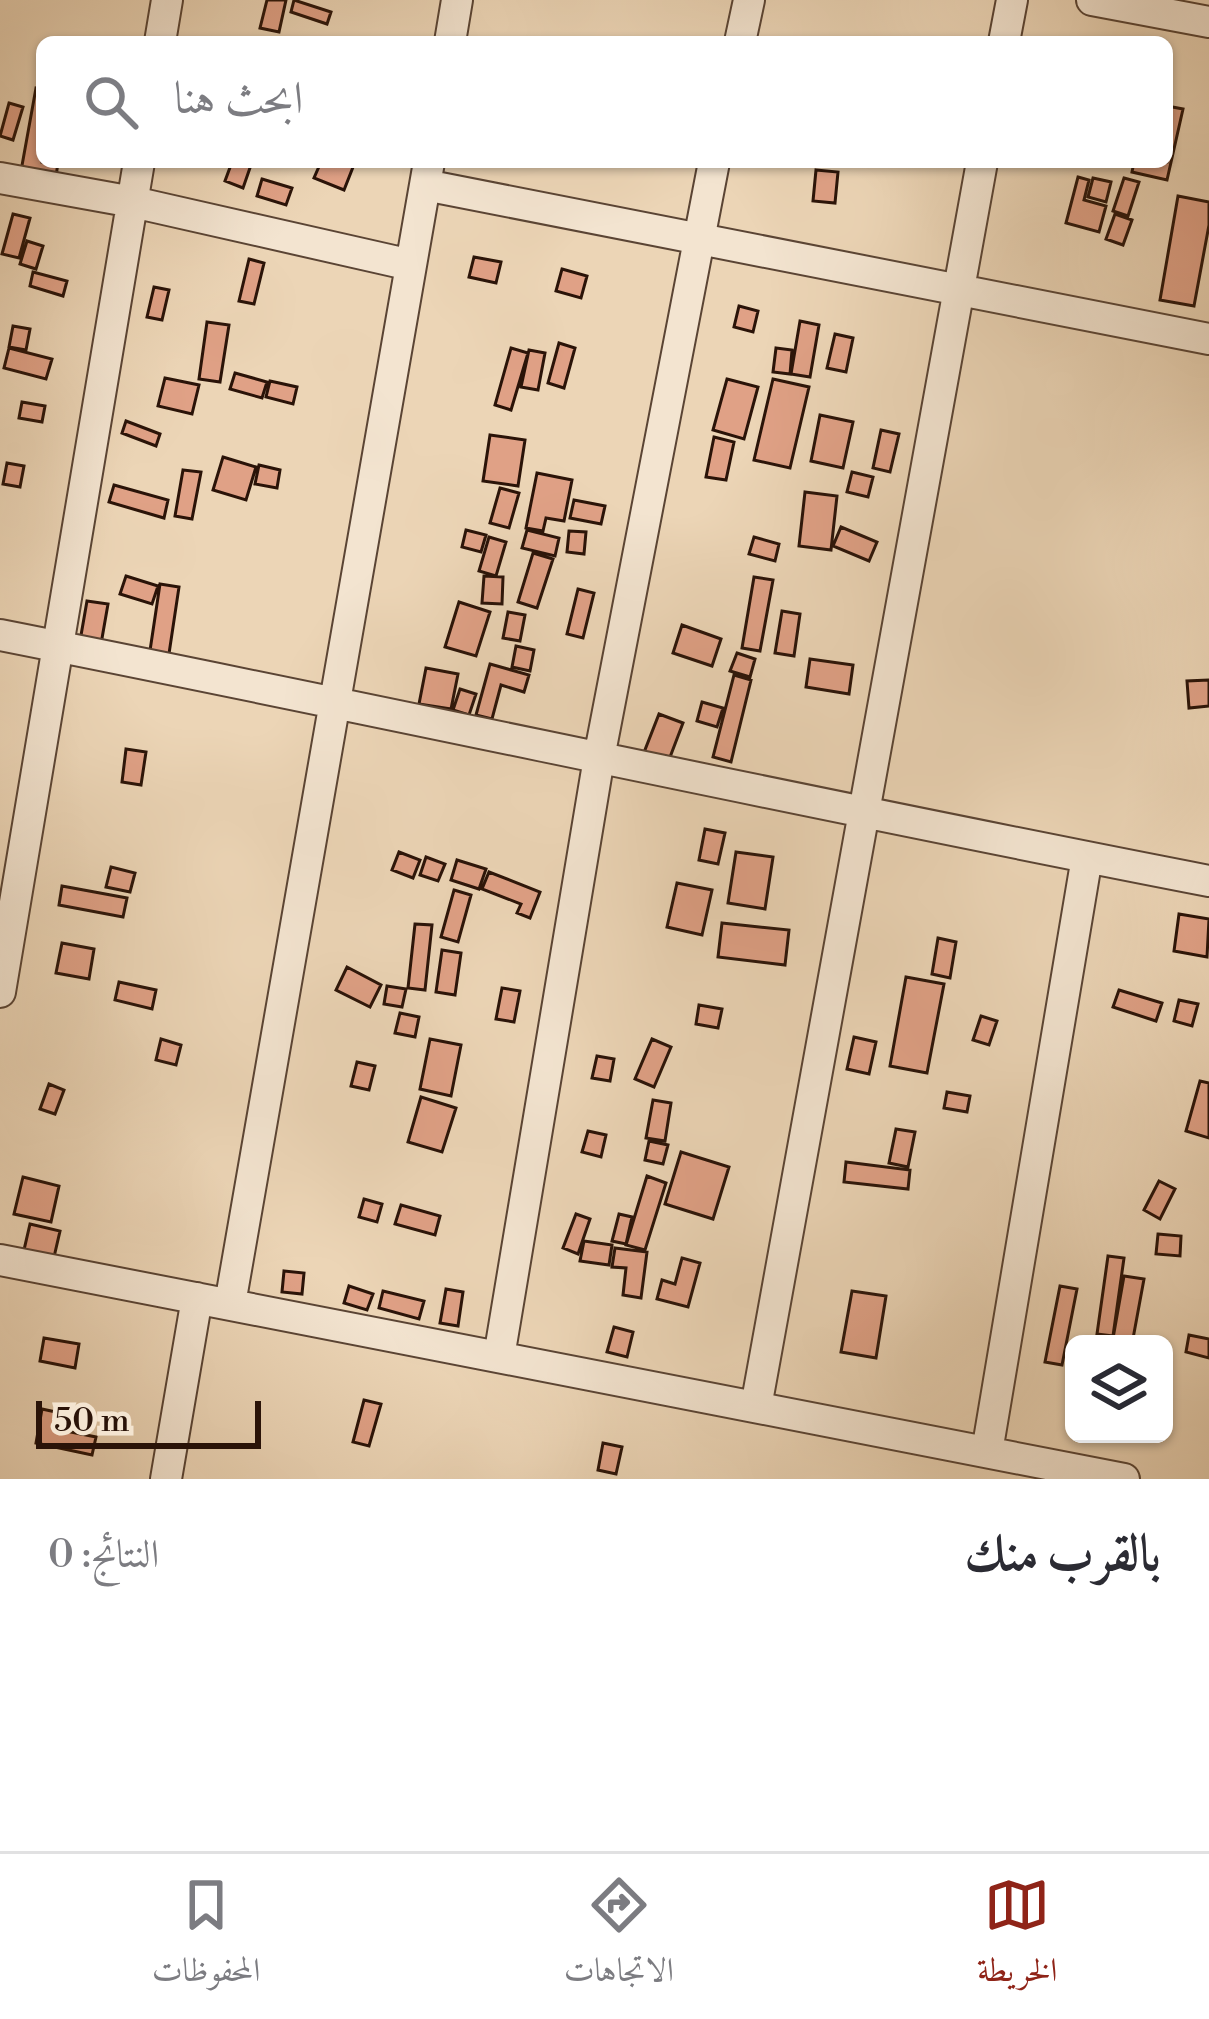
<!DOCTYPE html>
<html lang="ar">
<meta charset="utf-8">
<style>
:root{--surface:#fff;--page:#f7f7f7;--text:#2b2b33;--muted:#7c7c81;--line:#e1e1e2;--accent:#8f2418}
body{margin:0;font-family:"Libre Bodoni",Amiri,serif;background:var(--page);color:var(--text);direction:rtl}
.controls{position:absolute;right:36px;bottom:36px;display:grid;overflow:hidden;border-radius:18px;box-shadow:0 3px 9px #0004}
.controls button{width:108px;height:108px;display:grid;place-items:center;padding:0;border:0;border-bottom:3px solid var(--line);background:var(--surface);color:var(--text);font:60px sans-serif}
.scale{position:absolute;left:36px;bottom:30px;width:225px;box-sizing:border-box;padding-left:12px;border:6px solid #2a1308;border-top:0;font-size:33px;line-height:42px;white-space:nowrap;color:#2a1308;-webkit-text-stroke:9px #f3e4d0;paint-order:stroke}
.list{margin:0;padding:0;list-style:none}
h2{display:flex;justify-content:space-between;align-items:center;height:156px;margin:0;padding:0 48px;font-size:51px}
h2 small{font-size:39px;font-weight:400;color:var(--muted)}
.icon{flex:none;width:66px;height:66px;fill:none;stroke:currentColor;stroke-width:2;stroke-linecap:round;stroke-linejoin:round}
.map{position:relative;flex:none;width:1209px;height:1479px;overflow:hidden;direction:ltr}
.search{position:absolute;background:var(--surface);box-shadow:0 3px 9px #0004;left:36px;right:36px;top:36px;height:132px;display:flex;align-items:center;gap:30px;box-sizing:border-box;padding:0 42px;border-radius:18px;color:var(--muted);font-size:45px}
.sheet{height:372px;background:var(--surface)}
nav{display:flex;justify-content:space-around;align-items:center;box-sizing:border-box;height:168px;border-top:3px solid var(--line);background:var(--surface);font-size:33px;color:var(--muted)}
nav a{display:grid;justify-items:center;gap:6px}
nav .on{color:var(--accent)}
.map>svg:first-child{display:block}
.building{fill:#e0a186;stroke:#2a1308;stroke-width:3}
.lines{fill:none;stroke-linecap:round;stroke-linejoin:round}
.minor-casing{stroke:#5a4434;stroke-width:34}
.minor{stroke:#f3e4d0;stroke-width:30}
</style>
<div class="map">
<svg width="1209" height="1479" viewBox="0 0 1209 1479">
<rect width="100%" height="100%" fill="#ecd5b6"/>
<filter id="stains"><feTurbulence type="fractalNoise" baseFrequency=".00167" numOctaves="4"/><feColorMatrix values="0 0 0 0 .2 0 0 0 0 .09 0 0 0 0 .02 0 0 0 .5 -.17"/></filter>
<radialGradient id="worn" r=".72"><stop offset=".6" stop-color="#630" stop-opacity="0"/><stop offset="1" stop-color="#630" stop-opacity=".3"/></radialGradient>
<path class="building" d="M267,0H286L279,32L260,28Z
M294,0L331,12L327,24L291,12Z
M36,88L42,89V162H58L56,177L21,171Z
M9,103L23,107L13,140L0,136Z
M1167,106L1183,109L1167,180L1132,172L1134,162H1167Z
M232,162H252L243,188L225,181Z
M321,162H355L344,190L314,178Z
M816,170L838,172L835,203L813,201Z
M1078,177L1089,180L1084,200L1106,206L1099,232L1066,223Z
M1093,178L1111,182L1106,202L1088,197Z
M1124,178L1139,182L1128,216L1113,211Z
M262,179L292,188L286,205L257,196Z
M1178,196L1209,202V225L1194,306L1160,300Z
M13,214L30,218L19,258L2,254Z
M1115,214L1132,220L1123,245L1106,239Z
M27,241L43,246L36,269L20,264Z
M474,257L501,262L496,283L469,277Z
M249,259L264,263L254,304L239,301Z
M562,269L587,276L581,298L556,291Z
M33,272L67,281L63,296L30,286Z
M154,287L169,290L162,320L147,317Z
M739,306L758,311L753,332L734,327Z
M800,321L819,325L810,377L791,374Z
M207,322L229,325L220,382L199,379Z
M13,326L30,329L26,350L9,347Z
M835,334L853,338L846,372L827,368Z
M559,343L575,348L564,388L548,383Z
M9,348L52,359L46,379L4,368Z
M511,348L528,353L511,410L495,405Z
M776,348L792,350L790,374L773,372Z
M529,350L545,353L538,390L521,387Z
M235,373L267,382L262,398L230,389Z
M165,378L199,385L192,414L158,406Z
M727,379L758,387L744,439L713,430Z
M773,379L809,387L790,468L754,460Z
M270,381L297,387L293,404L266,397Z
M22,402L45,406L42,422L19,418Z
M820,415L853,422L843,468L811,461Z
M126,421L160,434L156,446L122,433Z
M881,430L899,434L890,472L873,468Z
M490,435L525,440L518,486L483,481Z
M714,437L734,442L726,480L706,477Z
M223,457L256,467L246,500L213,490Z
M7,463L24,466L20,487L3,484Z
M259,465L280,470L277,488L255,484Z
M183,470L201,472L192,519L175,516Z
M852,472L873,477L868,497L847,492Z
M537,473L572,480L564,521L546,518L543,531L526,528Z
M114,485L168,500L164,518L109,502Z
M500,488L519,493L509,528L490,523Z
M805,492L837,496L831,550L799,546Z
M574,500L605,506L601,524L570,518Z
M841,527L877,542L869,561L833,546Z
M466,530L486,535L481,552L462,547Z
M527,530L559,538L555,556L522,548Z
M569,531L586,532L584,554L567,552Z
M489,537L506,542L496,576L479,571Z
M754,537L779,544L775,561L749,554Z
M533,553L553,559L537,608L518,602Z
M126,576L158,586L152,604L120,594Z
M484,576L503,577L502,604L482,603Z
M754,577L773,580L760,651L742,648Z
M160,584L179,587L167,667L148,664Z
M578,589L594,593L583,638L567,634Z
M87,601L108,604L101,644L80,641Z
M459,602L490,612L476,656L445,647Z
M782,611L800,614L794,656L775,653Z
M508,612L525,615L520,641L503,638Z
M682,625L721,639L712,666L673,653Z
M516,646L534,650L530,671L512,667Z
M737,653L755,659L750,677L730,671Z
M810,659L853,665L849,694L806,687Z
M490,664L529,675L524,692L501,685L492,719L476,715Z
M426,668L458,674L451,709L419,704Z
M734,675L751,680L731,762L713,757Z
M1209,680V706L1189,708L1187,681Z
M460,689L476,694L469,715L453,710Z
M702,702L723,708L717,727L697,721Z
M659,714L683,723L667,765L643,755Z
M126,749L146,752L141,785L122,782Z
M705,829L725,833L718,864L699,860Z
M399,852L420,860L413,878L392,870Z
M736,852L773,857L765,909L728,903Z
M426,857L445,864L438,881L420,875Z
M457,860L486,869L479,889L451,880Z
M111,867L135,873L130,892L106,887Z
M489,872L540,892L530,918L517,913L521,904L482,889Z
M677,883L712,890L702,935L667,927Z
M62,886L127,898L123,917L59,905Z
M454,890L471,895L458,942L441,937Z
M1179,914L1209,919L1207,957L1174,951Z
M722,923L789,930L785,965L718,957Z
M415,924L432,925L425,990L408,988Z
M938,938L956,942L950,978L932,974Z
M62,943L94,949L89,979L56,973Z
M442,950L461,953L455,995L436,992Z
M347,967L381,985L370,1007L336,990Z
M906,977L944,984L927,1073L890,1066Z
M119,982L156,990L152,1009L115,1000Z
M387,986L406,989L402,1007L384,1004Z
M502,988L520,991L514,1022L496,1019Z
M1119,990L1162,1003L1156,1021L1113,1007Z
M1179,1000L1198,1004L1192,1026L1174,1021Z
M699,1005L722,1009L718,1028L696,1024Z
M400,1013L419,1017L415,1037L395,1033Z
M981,1016L997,1021L989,1045L973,1040Z
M854,1037L876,1042L869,1074L847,1069Z
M161,1039L181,1045L176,1065L156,1060Z
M430,1039L461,1045L451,1096L420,1089Z
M652,1039L671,1047L654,1087L635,1079Z
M597,1056L614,1059L610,1081L592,1078Z
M357,1062L375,1066L369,1090L351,1086Z
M1200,1081L1209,1083V1138L1186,1131Z
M49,1084L64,1090L55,1114L40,1109Z
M947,1092L970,1096L967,1112L944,1108Z
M421,1097L456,1108L442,1152L408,1142Z
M653,1100L671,1103L665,1141L646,1138Z
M896,1129L915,1132L908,1167L889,1163Z
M588,1131L606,1135L601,1157L582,1152Z
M649,1141L668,1145L663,1164L645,1160Z
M681,1152L729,1167L713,1219L665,1204Z
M846,1162L910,1170L908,1189L844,1182Z
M647,1176L666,1183L645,1250L626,1245Z
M23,1177L59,1186L51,1222L14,1214Z
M1159,1181L1175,1189L1160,1219L1144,1210Z
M364,1199L382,1204L377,1222L359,1217Z
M401,1205L440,1216L435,1235L395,1224Z
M576,1214L590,1219L578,1254L563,1248Z
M619,1214L632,1217L626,1244L612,1241Z
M30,1224L60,1231L54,1257L24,1250Z
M1158,1234L1181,1236L1180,1256L1156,1254Z
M584,1241L612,1245L609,1265L580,1261Z
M615,1248L647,1252L641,1298L623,1295L626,1268L612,1267Z
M1108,1256L1124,1258L1113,1336L1097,1334Z
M682,1258L700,1263L688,1307L657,1299L662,1280L675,1284Z
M284,1271L304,1273L302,1294L282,1292Z
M1124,1276L1144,1279L1132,1344H1112Z
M349,1286L373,1294L367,1310L344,1303Z
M1060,1286L1077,1289L1062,1365L1045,1362Z
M446,1289L463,1292L458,1326L440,1323Z
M383,1291L424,1301L419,1319L379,1308Z
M852,1291L886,1296L876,1358L841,1352Z
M614,1327L633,1332L627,1357L607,1352Z
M1189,1335L1209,1339V1358L1186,1352Z
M44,1338L79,1344L75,1368L40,1361Z
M364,1400L381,1404L369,1446L353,1442Z
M42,1409L74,1416L71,1432L96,1437L92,1455L36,1443Z
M603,1443L622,1447L616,1474L598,1470Z"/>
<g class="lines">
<defs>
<path id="minor" d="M1092,0L1209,22
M160,42L167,0
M450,42L457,0
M740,42L749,0
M1004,42L1012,0
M0,178L133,202L411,265
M425,185L1209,339
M0,635C404,715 805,803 1209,881
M0,992L139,162
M0,1260L1124,1479
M230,1304L429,162
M499,1357L599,758L714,162
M756,1407L982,162
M987,1452L1087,857
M166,1479L197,1298"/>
</defs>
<use href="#minor" class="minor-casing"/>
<use href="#minor" class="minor"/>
</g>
<rect width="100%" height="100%" filter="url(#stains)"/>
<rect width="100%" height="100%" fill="url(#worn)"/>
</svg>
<div class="controls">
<button><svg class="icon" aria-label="layers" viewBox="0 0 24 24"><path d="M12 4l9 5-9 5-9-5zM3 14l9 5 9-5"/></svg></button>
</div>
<div class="scale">50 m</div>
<div class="search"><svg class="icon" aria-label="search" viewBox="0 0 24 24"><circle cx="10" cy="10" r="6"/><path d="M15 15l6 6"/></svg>ابحث هنا</div>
</div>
<section class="sheet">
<h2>بالقرب منك<small>النتائج: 0</small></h2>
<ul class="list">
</ul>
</section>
<nav>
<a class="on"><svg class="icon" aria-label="map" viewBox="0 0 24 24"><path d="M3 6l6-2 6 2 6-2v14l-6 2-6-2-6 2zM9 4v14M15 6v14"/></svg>الخريطة</a>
<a><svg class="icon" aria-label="directions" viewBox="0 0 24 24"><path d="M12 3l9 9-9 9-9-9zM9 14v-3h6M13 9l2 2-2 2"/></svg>الاتجاهات</a>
<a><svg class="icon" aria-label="saved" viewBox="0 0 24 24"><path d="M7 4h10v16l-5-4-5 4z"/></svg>المحفوظات</a>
</nav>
